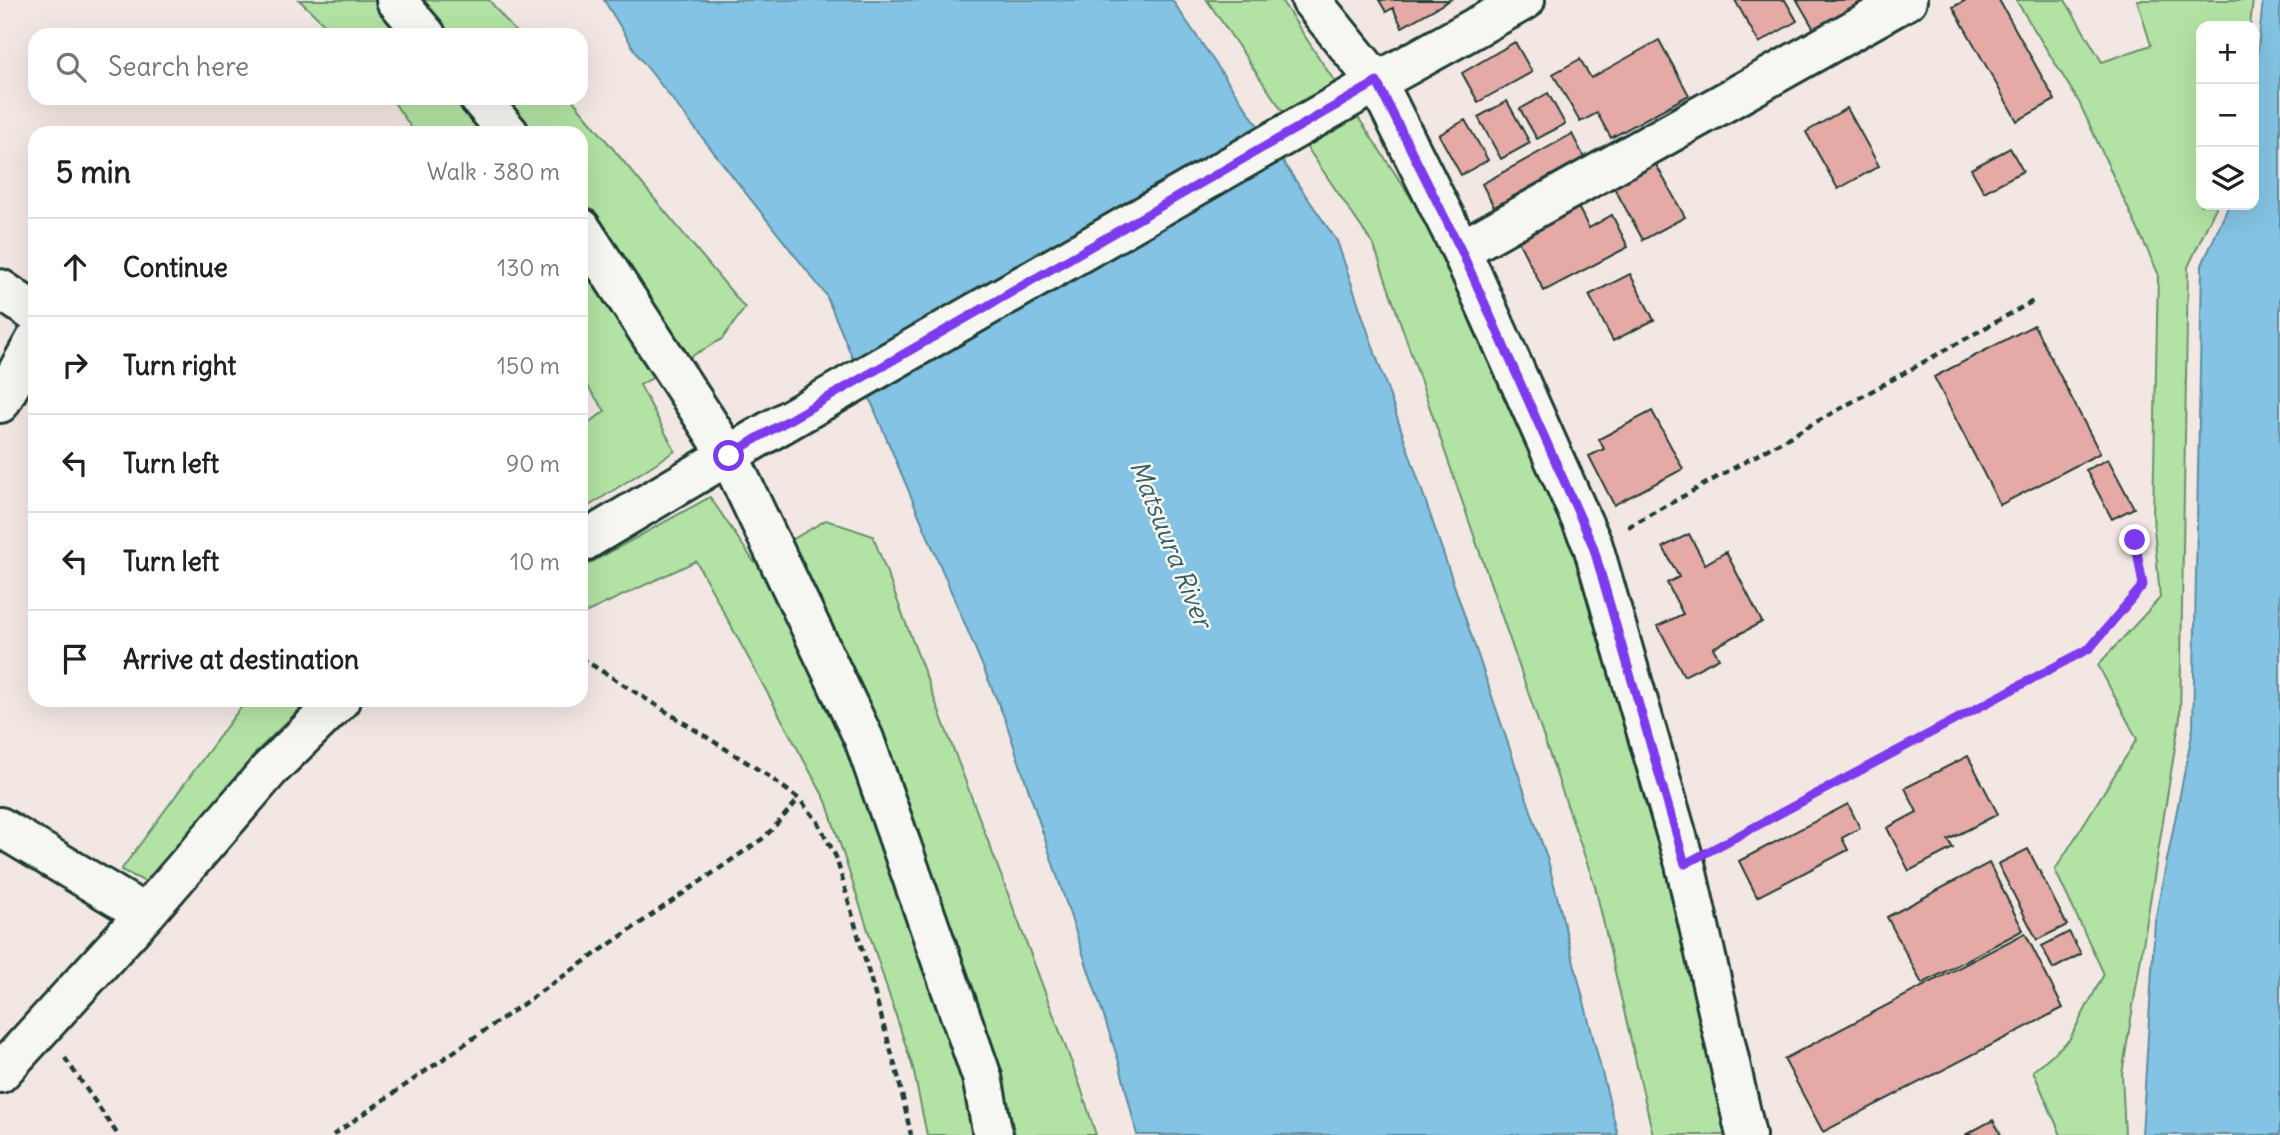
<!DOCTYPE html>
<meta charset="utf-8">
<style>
:root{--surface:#fff;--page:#f6f6f6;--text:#202124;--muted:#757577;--line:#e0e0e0}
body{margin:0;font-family:Delius,sans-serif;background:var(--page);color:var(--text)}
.controls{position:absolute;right:21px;top:21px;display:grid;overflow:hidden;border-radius:14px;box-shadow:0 7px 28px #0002}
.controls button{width:63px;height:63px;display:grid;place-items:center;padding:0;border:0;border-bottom:2px solid var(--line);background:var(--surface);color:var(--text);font:35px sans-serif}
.stop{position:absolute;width:21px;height:21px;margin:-16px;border:5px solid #7c3aed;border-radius:50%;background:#fff}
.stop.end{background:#7c3aed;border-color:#fff;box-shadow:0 2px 7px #0008}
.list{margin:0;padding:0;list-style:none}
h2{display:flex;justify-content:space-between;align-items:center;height:91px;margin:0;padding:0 28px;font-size:30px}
h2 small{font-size:23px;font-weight:400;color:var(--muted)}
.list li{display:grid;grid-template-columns:46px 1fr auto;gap:21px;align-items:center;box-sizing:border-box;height:98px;padding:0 28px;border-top:2px solid var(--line)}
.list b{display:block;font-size:26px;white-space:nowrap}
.list em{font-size:23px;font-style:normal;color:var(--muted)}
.icon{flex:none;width:38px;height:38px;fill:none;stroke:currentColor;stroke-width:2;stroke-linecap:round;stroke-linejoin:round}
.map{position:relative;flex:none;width:2280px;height:1135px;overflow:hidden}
.search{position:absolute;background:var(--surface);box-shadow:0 7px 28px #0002;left:28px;top:28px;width:560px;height:77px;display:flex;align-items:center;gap:18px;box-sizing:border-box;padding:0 24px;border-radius:21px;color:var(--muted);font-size:26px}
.panel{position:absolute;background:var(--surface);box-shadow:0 7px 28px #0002;left:28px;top:126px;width:560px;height:581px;border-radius:21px}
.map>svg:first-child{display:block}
.green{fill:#b2e3a4;stroke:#68906c;stroke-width:2}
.water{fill:#84c3e4;stroke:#5c8d9e;stroke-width:2}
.building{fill:#e5aaa5;stroke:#1f3d34;stroke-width:2}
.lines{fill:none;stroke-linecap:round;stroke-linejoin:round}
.minor-casing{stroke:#1f3d34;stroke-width:44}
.path{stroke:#1f3d34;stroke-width:4.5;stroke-dasharray:7 5;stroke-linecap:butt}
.minor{stroke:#f6f6f2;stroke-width:38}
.route{stroke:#7c3aed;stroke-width:9}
.labels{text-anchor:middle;stroke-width:5;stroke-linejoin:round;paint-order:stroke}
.water-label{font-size:26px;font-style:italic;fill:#385e60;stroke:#f6f6f2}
</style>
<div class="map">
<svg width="2280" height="1135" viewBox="0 0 2280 1135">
<rect width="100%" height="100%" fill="#f3e7e3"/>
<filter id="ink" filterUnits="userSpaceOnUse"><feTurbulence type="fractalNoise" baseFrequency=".0143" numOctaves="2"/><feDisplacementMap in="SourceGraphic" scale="14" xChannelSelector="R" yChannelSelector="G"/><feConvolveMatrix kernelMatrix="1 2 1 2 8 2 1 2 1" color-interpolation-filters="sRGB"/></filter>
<g filter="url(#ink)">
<path class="green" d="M299,0H489L518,35H336Z
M1207,0H1281L1444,248L1585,553L1675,866L1726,1135H1653L1595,886L1374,246Z
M2016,0H2065L2102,62L2151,45L2137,0H2253L2250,26H2201V205H2217L2188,267L2180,717L2122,1074L2125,1135H2061L2033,1071L2069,1040L2104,974L2055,870L2137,739L2098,665L2160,598L2153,516L2158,273L2079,102Z
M391,98H571L745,308L722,339L640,385L675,451L581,511V429L605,411L581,377V133H415Z
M710,497L754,562L826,520L873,536L1080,1085L1096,1135H927L913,1068L826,801L696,561L581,615V568Z
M249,700H309L260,748L148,883L121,870L238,711Z"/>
<path class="water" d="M604,0H1172L1337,241L1548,861L1618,1135H1137L1119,1062L1005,719L826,295L639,57Z
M2263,0H2280V1135H2142L2155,921L2193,729L2202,265L2229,205H2254V87Z"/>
<path class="building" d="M1379,0H1450L1402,27L1393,8L1386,12Z
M1735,0H1785L1797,21L1759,43Z
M1797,0H1860L1862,5L1815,31Z
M1966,0H1999L2055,100L2017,121L1953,7Z
M1659,40L1689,95L1611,138L1597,113L1580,122L1553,74L1580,59L1591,78Z
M1515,42L1532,72L1478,102L1462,73Z
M1548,93L1565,124L1537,139L1520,109Z
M1507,101L1530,143L1501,159L1478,117Z
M1847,108L1879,166L1838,189L1806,132Z
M1465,120L1488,160L1461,175L1439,135Z
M1572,134L1584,157L1494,207L1482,184Z
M2010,148L2023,171L1984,192L1971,169Z
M1654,161L1685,217L1643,240L1612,184Z
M1578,207L1589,228L1612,215L1628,247L1544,291L1517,239Z
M1630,274L1654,320L1613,341L1589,295Z
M2034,325L2100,453L2000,505L1934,377Z
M1652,411L1683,469L1614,505L1589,456L1604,449L1599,439Z
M2108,459L2134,508L2112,519L2086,470Z
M1689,534L1705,564L1726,552L1762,622L1713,648L1719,658L1684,676L1658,626L1683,614L1667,583L1679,577L1663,547Z
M1968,756L1998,814L1948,840L1953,848L1909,871L1887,828L1917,812L1905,788Z
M1848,804L1860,828L1842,838L1848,850L1757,897L1739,861Z
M2028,849L2067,925L2037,940L1998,864Z
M1989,863L2023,930L1922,984L1887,917Z
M2069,932L2081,954L2053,969L2042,946Z
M2025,933L2063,1008L1823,1132L1784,1059Z
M1993,1120L2001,1135H1965Z"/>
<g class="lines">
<defs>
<path id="minor" d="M396,0L426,35
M1311,0L1377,82L1461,250L1593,546L1685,864L1746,1135
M479,98L509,133
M581,228L729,456L864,739L982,1077L993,1135
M1461,250L1907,0
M0,289L35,313
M0,403L35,341
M581,543L754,440L1377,82L1525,0
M0,827L145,914
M0,1073L145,914L270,769L340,700"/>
</defs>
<use href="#minor" class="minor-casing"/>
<path class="path" d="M1628,527L2035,300
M581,658L767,775L799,799L817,820L836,857L898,1076L911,1135
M1720,845L2090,648L2143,585L2135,540
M65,1058L118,1135
M333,1135L765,837L799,799"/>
<use href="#minor" class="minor"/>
</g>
</g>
<g class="lines" filter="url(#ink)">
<path class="route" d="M729,456L754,440L1377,82L1461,250L1593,546L1685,864L2090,648L2143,585L2135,540"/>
</g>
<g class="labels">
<g class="water-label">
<text transform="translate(1171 544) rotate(68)" y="9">Matsuura River</text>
</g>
</g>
</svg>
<div class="controls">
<button>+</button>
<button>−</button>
<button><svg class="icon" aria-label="layers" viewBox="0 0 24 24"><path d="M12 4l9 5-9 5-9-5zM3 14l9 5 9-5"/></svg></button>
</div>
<div class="stop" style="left:729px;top:456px"></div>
<div class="stop end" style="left:2135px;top:540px"></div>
<div class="search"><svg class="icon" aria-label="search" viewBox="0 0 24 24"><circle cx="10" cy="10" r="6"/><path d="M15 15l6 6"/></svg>Search here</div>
<section class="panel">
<h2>5 min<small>Walk · 380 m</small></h2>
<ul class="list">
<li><svg class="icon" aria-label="ahead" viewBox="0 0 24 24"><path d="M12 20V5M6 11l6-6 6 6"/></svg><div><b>Continue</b></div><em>130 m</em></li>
<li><svg class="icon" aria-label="right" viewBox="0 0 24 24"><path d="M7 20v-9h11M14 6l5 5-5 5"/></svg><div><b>Turn right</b></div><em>150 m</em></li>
<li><svg class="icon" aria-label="left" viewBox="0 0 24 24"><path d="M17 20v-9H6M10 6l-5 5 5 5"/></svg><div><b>Turn left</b></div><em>90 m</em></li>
<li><svg class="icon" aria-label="left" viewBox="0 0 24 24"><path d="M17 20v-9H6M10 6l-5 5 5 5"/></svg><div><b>Turn left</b></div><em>10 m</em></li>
<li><svg class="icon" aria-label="arrive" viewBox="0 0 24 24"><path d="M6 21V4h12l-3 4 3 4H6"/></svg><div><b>Arrive at destination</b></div></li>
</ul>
</section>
</div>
